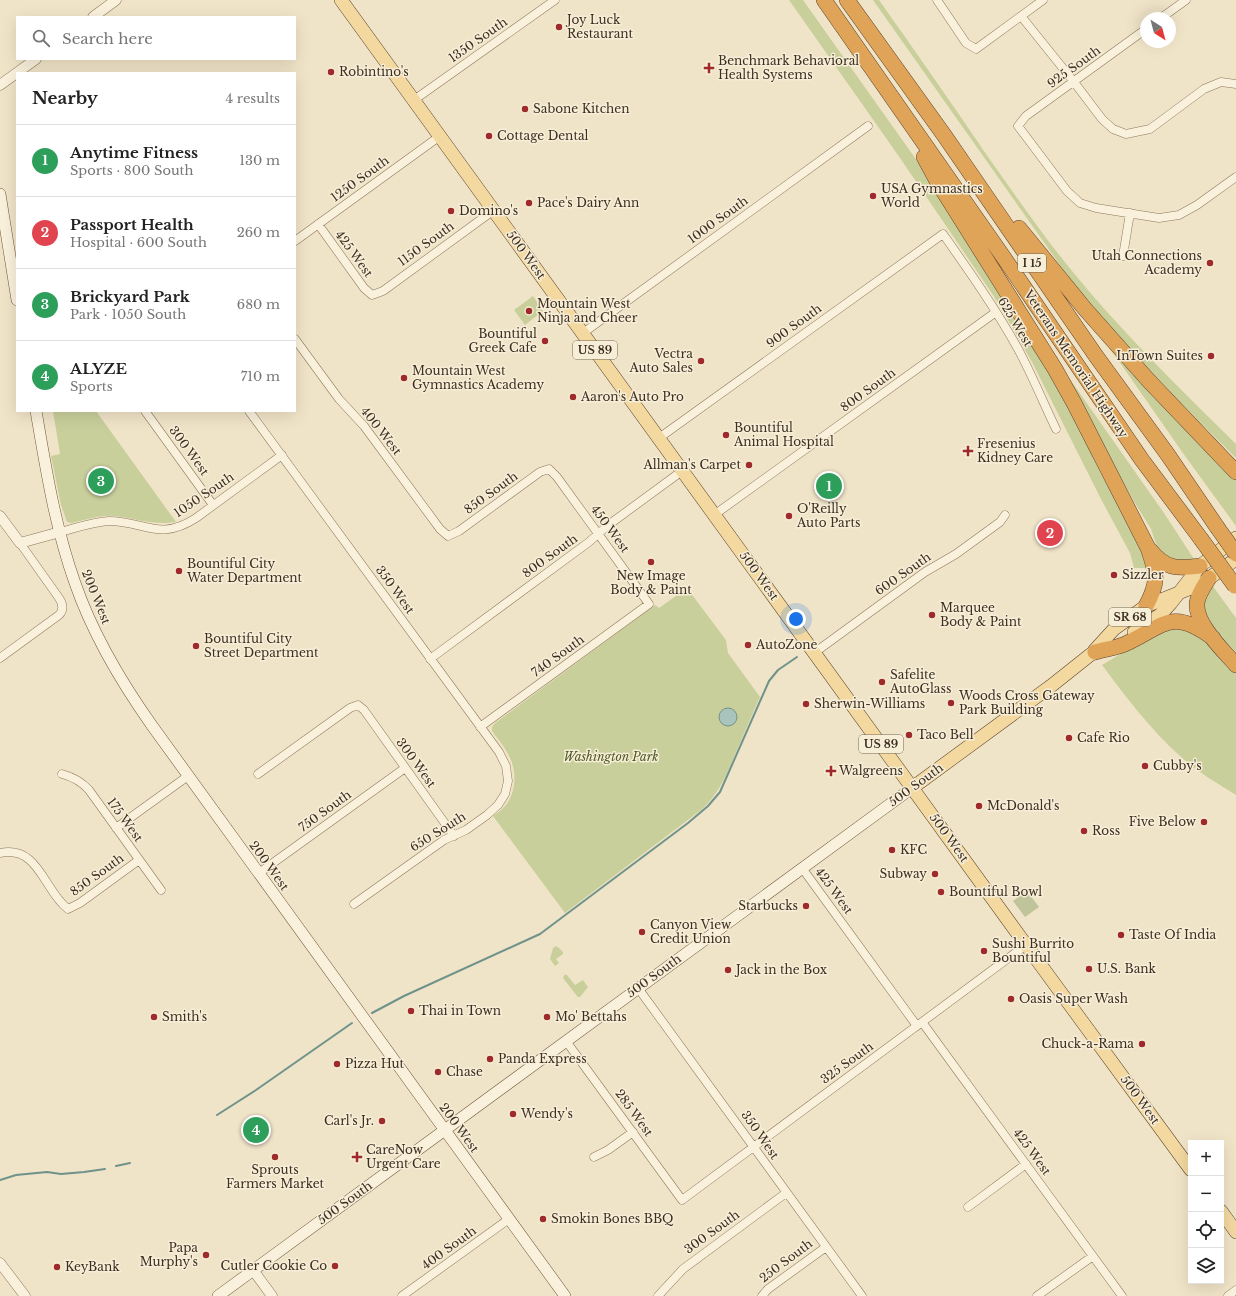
<!DOCTYPE html>
<meta charset="utf-8">
<style>
:root{--surface:#fff;--page:#f2f2f2;--text:#222;--muted:#767676;--line:#e0e0e0;--accent:#db2777}
body{margin:0;font-family:"Libre Baskerville",serif;background:var(--page);color:var(--text)}
.controls{position:absolute;right:12px;bottom:12px;display:grid;overflow:hidden;border-radius:0px;box-shadow:0 4px 16px #0002}
.controls button{width:36px;height:36px;display:grid;place-items:center;padding:0;border:0;border-bottom:1px solid var(--line);background:var(--surface);color:var(--text);font:20px sans-serif}
.compass{position:absolute;left:1140px;top:12px;width:36px;height:36px;border-radius:50%;background:var(--surface);box-shadow:0 4px 16px #0002;rotate:144deg}
.you{position:absolute;left:796px;top:619px;width:14px;height:14px;margin:-10px;border:3px solid #fff;border-radius:50%;background:#1a73e8;box-shadow:0 0 0 6px #1a73e833}
.badge{display:grid;place-items:center;width:26px;height:26px;border-radius:50%;background:var(--accent);color:#fff;font-size:13px;font-weight:700}
.pin{position:absolute;translate:-50% -50%;border:2px solid #fff;box-shadow:0 1px 4px #0006}
.list{margin:0;padding:0;list-style:none}
h2{display:flex;justify-content:space-between;align-items:center;height:52px;margin:0;padding:0 16px;font-size:17px}
h2 small{font-size:13px;font-weight:400;color:var(--muted)}
.list li{display:grid;grid-template-columns:26px 1fr auto;gap:12px;align-items:center;box-sizing:border-box;height:72px;padding:0 16px;border-top:1px solid var(--line)}
.list b{display:block;font-size:15px;white-space:nowrap}
.list p{margin:0;font-size:13px;white-space:nowrap;color:var(--muted)}
.list em{font-size:13px;font-style:normal;color:var(--muted)}
.icon{flex:none;width:22px;height:22px;fill:none;stroke:currentColor;stroke-width:2;stroke-linecap:round;stroke-linejoin:round}
.map{position:relative;flex:none;width:1236px;height:1296px;overflow:hidden}
.search{position:absolute;background:var(--surface);box-shadow:0 4px 16px #0002;left:16px;top:16px;width:280px;height:44px;display:flex;align-items:center;gap:10px;box-sizing:border-box;padding:0 14px;border-radius:0px;color:var(--muted);font-size:15px}
.panel{position:absolute;background:var(--surface);box-shadow:0 4px 16px #0002;left:16px;top:72px;width:280px;height:340px;border-radius:0px}
.map>svg:first-child{display:block}
.green{fill:#c9cf9b}
.cemetery{fill:#bfc49a}
.water{fill:#a9c4bc;stroke:#6f938a}
.lines{fill:none;stroke-linecap:round;stroke-linejoin:round}
.stream{stroke:#6f938a;stroke-width:2}
.minor-casing{stroke:#8d765c;stroke-width:9}
.tertiary-casing{stroke:#8d765c;stroke-width:11}
.secondary-casing{stroke:#6f573f;stroke-width:12}
.primary-casing{stroke:#5b4430;stroke-width:14}
.motorway-casing{stroke:#5b4430;stroke-width:16}
.minor{stroke:#faf1dc;stroke-width:8}
.tertiary{stroke:#faf1dc;stroke-width:10}
.secondary{stroke:#faf1dc;stroke-width:11}
.primary{stroke:#f3d9a0;stroke-width:13}
.motorway{stroke:#e0a458;stroke-width:15}
.motorway-bridge-casing{stroke:#5b4430;stroke-width:16;stroke-linecap:butt}
.motorway-bridge{stroke:#e0a458;stroke-width:15}
.poi-dot{fill:#9e2a2b;stroke:#f7eed8;stroke-width:1.5}
.labels{text-anchor:middle;stroke-width:3;stroke-linejoin:round;paint-order:stroke}
.shield{fill:#f7eed8;stroke:#756857;stroke-width:1}
.shield-label{font-size:11px;font-weight:bold;fill:#3d2e20}
.poi-label{font-size:12px;fill:#3d2e20;stroke:#f7eed8;text-anchor:start}
.street-label{font-size:12px;fill:#3d2e20;stroke:#f7eed8}
.park-label{font-size:12px;font-style:italic;fill:#4d5a26;stroke:#f7eed8}
</style>
<div class="map">
<svg width="1236" height="1296" viewBox="0 0 1236 1296">
<rect width="100%" height="100%" fill="#f0e4c8"/>
<path class="green" d="M789,0H803L925,172L1056,381L1101,474L1152,567L1144,568H1134L1130,553L1102,501L1033,364L1011,325L993,295L900,158Z
M873,0H879C915,51 951,102 986,154C1013,192 1039,230 1068,266C1119,329 1178,387 1236,444V458C1180,403 1125,346 1074,285Z
M533,296L543,311L525,325L514,310Z
M1109,345L1236,477V526L1185,456L1109,347Z
M1060,365L1164,513L1194,559L1173,561L1158,550L1151,529L1133,500L1068,382Z
M53,411H96L176,522C154,526 136,518 114,516C100,515 86,520 72,523L67,522L61,505L51,456L60,454Z
M1212,585L1236,618V652C1227,642 1198,615 1202,601C1204,596 1209,590 1212,585Z
M687,588L726,640L728,653L760,697C752,714 745,732 737,750C727,773 720,793 701,810L565,913L493,816C497,813 502,810 505,806C517,792 517,769 508,754C504,746 497,738 492,731V727L495,723L655,605L659,608Z
M1179,626L1204,636L1236,673V795C1217,783 1197,772 1180,756C1150,729 1126,697 1102,665L1154,634Z
M556,946L559,948L563,952V954L556,959L559,963L555,966L550,959L553,948Z
M565,974L566,975H567L575,985L583,980L588,987L580,997H578L577,996L563,978Z"/>
<path class="cemetery" d="M1027,891L1039,907L1025,917L1013,901Z"/>
<path class="water" d="M719 717a9 9 0 1 1 18 0a9 9 0 1 1-18 0Z"/>
<g class="lines">
<path class="stream" d="M372,1013L404,996L540,934L688,823L708,806L720,792L769,681L778,670L797,657
M217,1115L256,1090L352,1023
M116,1166L130,1163
M0,1180L16,1175L47,1172L61,1174L84,1172L105,1169"/>
<defs>
<path id="minor" d="M937,0L966,43L976,49L1043,0
M1021,16L1074,82L1102,119L1113,129L1126,134L1150,129L1204,89L1221,82L1236,84
M1161,18L1186,0
M1146,29L1026,116L1018,126L1067,191L1080,203L1096,208L1159,218L1179,215L1197,205L1236,177
M414,100L555,0
M318,224L364,288L372,295L383,291L494,210
M295,241L440,136
M1123,256L1130,213
M583,333L868,126
M295,339L339,399L364,426L440,529L448,536L459,531L540,472L549,469L557,477L649,604L480,727
M145,411L213,505
M249,411L499,752L506,766L508,781L505,794L498,805L487,815L466,830L444,840L354,904
M659,438L943,234C969,271 996,309 1018,349C1032,375 1043,402 1056,429
M714,515L996,312
M60,532C76,528 92,522 109,521C144,521 159,542 196,518L282,455
M814,653L925,572L956,554L1000,522L1005,515
M0,658L59,615C64,610 63,604 59,598L20,543
M430,659L589,542L607,526L682,471
M62,774C73,777 81,781 89,790L161,890
M258,774L350,708L358,705L364,710L454,836
M116,828L188,776
M0,853C39,845 44,891 68,909L80,903L139,860
M802,868L917,1026
M259,873L405,768
M638,988L862,1296
M922,1022L1122,1296
M566,1041L682,1200L1026,945
M594,1157L608,1150L633,1132
M968,1207L1026,1164
M402,1296L509,1219
M658,1296L683,1269L786,1193
M762,1296L768,1289L826,1247
M1037,1296L1093,1256
M1228,1296L1236,1290"/>
<path id="tertiary" d="M93,17L116,0
M0,85L36,59
M0,516L20,543L60,532
M0,1263L25,1296
M253,1270L272,1296"/>
<path id="secondary" d="M0,194L17,300
M36,411C46,469 55,527 75,583C93,635 121,682 153,727L565,1296
M218,1296L912,788"/>
<path id="primary" d="M341,0L1026,945L1191,1170
M1134,632L1147,624L1161,614L1171,603L1200,566L1236,538
M1094,651L1114,629L1146,606L1201,584L1236,559
M912,788L1051,686L1090,655L1104,648
M1221,1211L1236,1232"/>
<path id="motorway" d="M824,0L1002,255L1142,460L1201,539
M847,0L944,135L1096,356L1168,455L1217,527
M924,157L937,181L1055,369L1074,403L1148,548C1157,574 1159,582 1146,606
M1019,228L1085,309L1149,381L1236,472
M1150,550C1165,569 1177,569 1200,566
M1209,578C1204,586 1198,594 1197,603C1195,624 1223,650 1236,665
M1095,652C1105,649 1116,648 1125,644C1164,626 1171,607 1213,638"/>
</defs>
<use href="#minor" class="minor-casing"/>
<use href="#tertiary" class="tertiary-casing"/>
<use href="#secondary" class="secondary-casing"/>
<use href="#primary" class="primary-casing"/>
<use href="#motorway" class="motorway-casing"/>
<use href="#minor" class="minor"/>
<use href="#tertiary" class="tertiary"/>
<use href="#secondary" class="secondary"/>
<use href="#primary" class="primary"/>
<use href="#motorway" class="motorway"/>
<defs>
<path id="motorway-bridge" d="M1217,527L1236,554
M1201,539L1235,586"/>
</defs>
<use href="#motorway-bridge" class="motorway-bridge-casing"/>
<use href="#motorway-bridge" class="motorway-bridge"/>
</g>
<g class="poi-dot">
<circle cx="559" cy="27" r="4"/>
<path d="M707 62h4v4h4v4h-4v4h-4v-4h-4v-4h4z"/>
<circle cx="331" cy="72" r="4"/>
<circle cx="525" cy="109" r="4"/>
<circle cx="489" cy="136" r="4"/>
<circle cx="873" cy="196" r="4"/>
<circle cx="529" cy="203" r="4"/>
<circle cx="451" cy="211" r="4"/>
<circle cx="1210" cy="263" r="4"/>
<circle cx="529" cy="311" r="4"/>
<circle cx="545" cy="341" r="4"/>
<circle cx="1211" cy="356" r="4"/>
<circle cx="701" cy="361" r="4"/>
<circle cx="404" cy="378" r="4"/>
<circle cx="573" cy="397" r="4"/>
<circle cx="726" cy="435" r="4"/>
<path d="M966 445h4v4h4v4h-4v4h-4v-4h-4v-4h4z"/>
<circle cx="749" cy="465" r="4"/>
<circle cx="789" cy="516" r="4"/>
<circle cx="651" cy="562" r="4"/>
<circle cx="179" cy="571" r="4"/>
<circle cx="1114" cy="575" r="4"/>
<circle cx="932" cy="615" r="4"/>
<circle cx="748" cy="645" r="4"/>
<circle cx="196" cy="646" r="4"/>
<circle cx="882" cy="682" r="4"/>
<circle cx="951" cy="703" r="4"/>
<circle cx="806" cy="704" r="4"/>
<circle cx="909" cy="735" r="4"/>
<circle cx="1069" cy="738" r="4"/>
<circle cx="1145" cy="766" r="4"/>
<path d="M829 765h4v4h4v4h-4v4h-4v-4h-4v-4h4z"/>
<circle cx="979" cy="806" r="4"/>
<circle cx="1204" cy="822" r="4"/>
<circle cx="1084" cy="831" r="4"/>
<circle cx="892" cy="850" r="4"/>
<circle cx="935" cy="874" r="4"/>
<circle cx="941" cy="892" r="4"/>
<circle cx="806" cy="906" r="4"/>
<circle cx="642" cy="932" r="4"/>
<circle cx="1121" cy="935" r="4"/>
<circle cx="984" cy="951" r="4"/>
<circle cx="1089" cy="969" r="4"/>
<circle cx="728" cy="970" r="4"/>
<circle cx="1011" cy="999" r="4"/>
<circle cx="411" cy="1011" r="4"/>
<circle cx="154" cy="1017" r="4"/>
<circle cx="547" cy="1017" r="4"/>
<circle cx="1142" cy="1044" r="4"/>
<circle cx="490" cy="1059" r="4"/>
<circle cx="337" cy="1064" r="4"/>
<circle cx="438" cy="1072" r="4"/>
<circle cx="513" cy="1114" r="4"/>
<circle cx="382" cy="1121" r="4"/>
<circle cx="275" cy="1157" r="4"/>
<path d="M355 1151h4v4h4v4h-4v4h-4v-4h-4v-4h4z"/>
<circle cx="543" cy="1219" r="4"/>
<circle cx="206" cy="1255" r="4"/>
<circle cx="335" cy="1266" r="4"/>
<circle cx="57" cy="1267" r="4"/>
</g>
<g class="labels">
<g class="shield">
<rect x="1018" y="254" width="28" height="18" rx="3"/>
<rect x="573" y="341" width="44" height="18" rx="3"/>
<rect x="1109" y="608" width="42" height="18" rx="3"/>
<rect x="859" y="735" width="44" height="18" rx="3"/>
</g>
<g class="shield-label">
<text x="1032" y="267">I 15</text>
<text x="595" y="354">US 89</text>
<text x="1130" y="621">SR 68</text>
<text x="881" y="748">US 89</text>
</g>
<g class="poi-label">
<text x="567" y="24">Joy Luck<tspan x="567" dy="14">Restaurant</tspan></text>
<text x="718" y="65">Benchmark Behavioral<tspan x="718" dy="14">Health Systems</tspan></text>
<text x="339" y="76">Robintino's</text>
<text x="533" y="113">Sabone Kitchen</text>
<text x="497" y="140">Cottage Dental</text>
<text x="881" y="193">USA Gymnastics<tspan x="881" dy="14">World</tspan></text>
<text x="537" y="207">Pace's Dairy Ann</text>
<text x="459" y="215">Domino's</text>
<text x="1202" y="260" text-anchor="end">Utah Connections<tspan x="1202" dy="14">Academy</tspan></text>
<text x="537" y="308">Mountain West<tspan x="537" dy="14">Ninja and Cheer</tspan></text>
<text x="537" y="338" text-anchor="end">Bountiful<tspan x="537" dy="14">Greek Cafe</tspan></text>
<text x="693" y="358" text-anchor="end">Vectra<tspan x="693" dy="14">Auto Sales</tspan></text>
<text x="1203" y="360" text-anchor="end">InTown Suites</text>
<text x="412" y="375">Mountain West<tspan x="412" dy="14">Gymnastics Academy</tspan></text>
<text x="581" y="401">Aaron's Auto Pro</text>
<text x="734" y="432">Bountiful<tspan x="734" dy="14">Animal Hospital</tspan></text>
<text x="977" y="448">Fresenius<tspan x="977" dy="14">Kidney Care</tspan></text>
<text x="741" y="469" text-anchor="end">Allman's Carpet</text>
<text x="797" y="513">O'Reilly<tspan x="797" dy="14">Auto Parts</tspan></text>
<text x="187" y="568">Bountiful City<tspan x="187" dy="14">Water Department</tspan></text>
<text x="1122" y="579">Sizzler</text>
<text x="651" y="580" text-anchor="middle">New Image<tspan x="651" dy="14">Body &amp; Paint</tspan></text>
<text x="940" y="612">Marquee<tspan x="940" dy="14">Body &amp; Paint</tspan></text>
<text x="204" y="643">Bountiful City<tspan x="204" dy="14">Street Department</tspan></text>
<text x="756" y="649">AutoZone</text>
<text x="890" y="679">Safelite<tspan x="890" dy="14">AutoGlass</tspan></text>
<text x="959" y="700">Woods Cross Gateway<tspan x="959" dy="14">Park Building</tspan></text>
<text x="814" y="708">Sherwin-Williams</text>
<text x="917" y="739">Taco Bell</text>
<text x="1077" y="742">Cafe Rio</text>
<text x="1153" y="770">Cubby's</text>
<text x="839" y="775">Walgreens</text>
<text x="987" y="810">McDonald's</text>
<text x="1196" y="826" text-anchor="end">Five Below</text>
<text x="1092" y="835">Ross</text>
<text x="900" y="854">KFC</text>
<text x="927" y="878" text-anchor="end">Subway</text>
<text x="949" y="896">Bountiful Bowl</text>
<text x="798" y="910" text-anchor="end">Starbucks</text>
<text x="650" y="929">Canyon View<tspan x="650" dy="14">Credit Union</tspan></text>
<text x="1129" y="939">Taste Of India</text>
<text x="992" y="948">Sushi Burrito<tspan x="992" dy="14">Bountiful</tspan></text>
<text x="1097" y="973">U.S. Bank</text>
<text x="736" y="974">Jack in the Box</text>
<text x="1019" y="1003">Oasis Super Wash</text>
<text x="419" y="1015">Thai in Town</text>
<text x="162" y="1021">Smith's</text>
<text x="555" y="1021">Mo' Bettahs</text>
<text x="1134" y="1048" text-anchor="end">Chuck-a-Rama</text>
<text x="498" y="1063">Panda Express</text>
<text x="345" y="1068">Pizza Hut</text>
<text x="446" y="1076">Chase</text>
<text x="521" y="1118">Wendy's</text>
<text x="374" y="1125" text-anchor="end">Carl's Jr.</text>
<text x="366" y="1154">CareNow<tspan x="366" dy="14">Urgent Care</tspan></text>
<text x="275" y="1174" text-anchor="middle">Sprouts<tspan x="275" dy="14">Farmers Market</tspan></text>
<text x="551" y="1223">Smokin Bones BBQ</text>
<text x="198" y="1252" text-anchor="end">Papa<tspan x="198" dy="14">Murphy's</tspan></text>
<text x="327" y="1270" text-anchor="end">Cutler Cookie Co</text>
<text x="65" y="1271">KeyBank</text>
</g>
<g class="street-label">
<text transform="translate(478 40) rotate(-35)" y="4">1350 South</text>
<text transform="translate(1074 67) rotate(-36)" y="4">925 South</text>
<text transform="translate(360 179) rotate(-36)" y="4">1250 South</text>
<text transform="translate(718 220) rotate(-36)" y="4">1000 South</text>
<text transform="translate(426 244) rotate(-36)" y="4">1150 South</text>
<text transform="translate(354 254) rotate(54)" y="4">425 West</text>
<text transform="translate(526 255) rotate(54)" y="4">500 West</text>
<text transform="translate(1015 322) rotate(59)" y="4">625 West</text>
<text transform="translate(794 326) rotate(-36)" y="4">900 South</text>
<text transform="translate(1076 364) rotate(56)" y="4">Veterans Memorial Highway</text>
<text transform="translate(868 390) rotate(-36)" y="4">800 South</text>
<text transform="translate(381 431) rotate(52)" y="4">400 West</text>
<text transform="translate(189 451) rotate(54)" y="4">300 West</text>
<text transform="translate(491 493) rotate(-36)" y="4">850 South</text>
<text transform="translate(204 495) rotate(-34)" y="4">1050 South</text>
<text transform="translate(610 529) rotate(54)" y="4">450 West</text>
<text transform="translate(550 556) rotate(-36)" y="4">800 South</text>
<text transform="translate(903 574) rotate(-35)" y="4">600 South</text>
<text transform="translate(759 576) rotate(54)" y="4">500 West</text>
<text transform="translate(395 590) rotate(54)" y="4">350 West</text>
<text transform="translate(96 597) rotate(68)" y="4">200 West</text>
<text transform="translate(558 656) rotate(-36)" y="4">740 South</text>
<text transform="translate(416 763) rotate(54)" y="4">300 West</text>
<text transform="translate(916 785) rotate(-36)" y="4">500 South</text>
<text transform="translate(325 811) rotate(-36)" y="4">750 South</text>
<text transform="translate(125 820) rotate(54)" y="4">175 West</text>
<text transform="translate(438 832) rotate(-32)" y="4">650 South</text>
<text transform="translate(949 838) rotate(54)" y="4">500 West</text>
<text transform="translate(269 866) rotate(54)" y="4">200 West</text>
<text transform="translate(97 875) rotate(-36)" y="4">850 South</text>
<text transform="translate(834 891) rotate(54)" y="4">425 West</text>
<text transform="translate(654 976) rotate(-36)" y="4">500 South</text>
<text transform="translate(847 1063) rotate(-36)" y="4">325 South</text>
<text transform="translate(1140 1100) rotate(54)" y="4">500 West</text>
<text transform="translate(634 1113) rotate(54)" y="4">285 West</text>
<text transform="translate(459 1128) rotate(54)" y="4">200 West</text>
<text transform="translate(760 1135) rotate(55)" y="4">350 West</text>
<text transform="translate(1032 1152) rotate(54)" y="4">425 West</text>
<text transform="translate(345 1203) rotate(-36)" y="4">500 South</text>
<text transform="translate(712 1232) rotate(-36)" y="4">300 South</text>
<text transform="translate(449 1248) rotate(-36)" y="4">400 South</text>
<text transform="translate(786 1261) rotate(-37)" y="4">250 South</text>
</g>
<g class="park-label">
<text x="611" y="761">Washington Park</text>
</g>
</g>
</svg>
<div class="controls">
<button>+</button>
<button>−</button>
<button><svg class="icon" aria-label="locate" viewBox="0 0 24 24"><circle cx="12" cy="12" r="6"/><path d="M12 2v4M12 18v4M2 12h4M18 12h4"/></svg></button>
<button><svg class="icon" aria-label="layers" viewBox="0 0 24 24"><path d="M12 4l9 5-9 5-9-5zM3 14l9 5 9-5"/></svg></button>
</div>
<svg class="compass" viewBox="-18 -18 36 36"><path d="M0-13l5 13h-10z" fill="#e53935"/><path d="M0 13l5-13h-10z" fill="#767676"/></svg>
<div class="you"></div>
<div class="pin badge" style="left:829px;top:486px;background:#2e9e5b">1</div>
<div class="pin badge" style="left:1050px;top:533px;background:#e0444e">2</div>
<div class="pin badge" style="left:101px;top:481px;background:#2e9e5b">3</div>
<div class="pin badge" style="left:256px;top:1130px;background:#2e9e5b">4</div>
<div class="search"><svg class="icon" aria-label="search" viewBox="0 0 24 24"><circle cx="10" cy="10" r="6"/><path d="M15 15l6 6"/></svg>Search here</div>
<section class="panel">
<h2>Nearby<small>4 results</small></h2>
<ul class="list">
<li><span class="badge" style="background:#2e9e5b">1</span><div><b>Anytime Fitness</b><p>Sports · 800 South</p></div><em>130 m</em></li>
<li><span class="badge" style="background:#e0444e">2</span><div><b>Passport Health</b><p>Hospital · 600 South</p></div><em>260 m</em></li>
<li><span class="badge" style="background:#2e9e5b">3</span><div><b>Brickyard Park</b><p>Park · 1050 South</p></div><em>680 m</em></li>
<li><span class="badge" style="background:#2e9e5b">4</span><div><b>ALYZE</b><p>Sports</p></div><em>710 m</em></li>
</ul>
</section>
</div>
